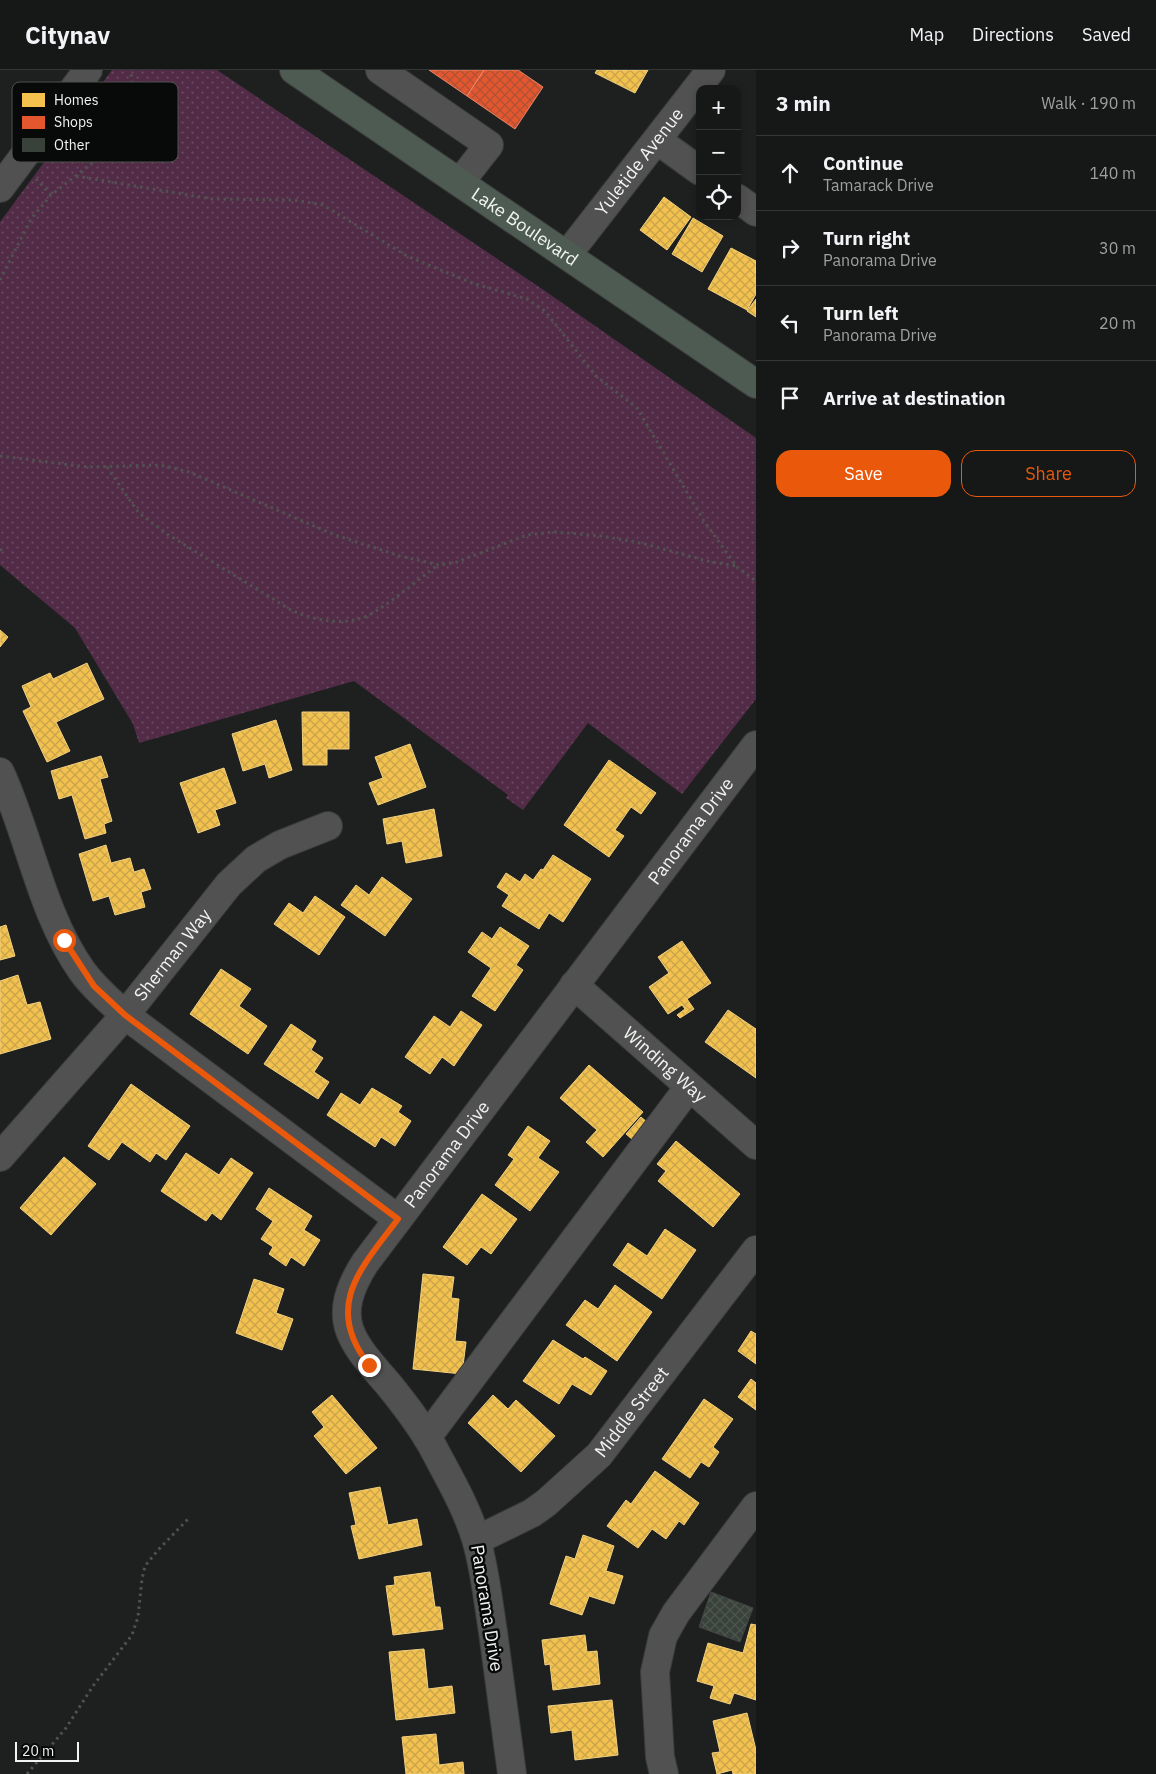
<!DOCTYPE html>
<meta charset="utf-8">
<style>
:root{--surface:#161817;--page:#1f2120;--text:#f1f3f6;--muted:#9ea0a1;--line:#353736;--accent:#ea580c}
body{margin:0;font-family:"IBM Plex Sans",sans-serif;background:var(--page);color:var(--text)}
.controls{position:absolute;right:15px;top:15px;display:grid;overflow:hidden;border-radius:10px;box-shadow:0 2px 8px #0003}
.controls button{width:45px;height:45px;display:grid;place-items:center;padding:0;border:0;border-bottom:1px solid var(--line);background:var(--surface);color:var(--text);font:25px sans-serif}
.scale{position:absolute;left:15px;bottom:12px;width:64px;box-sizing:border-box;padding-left:5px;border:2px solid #f1f4f1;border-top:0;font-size:14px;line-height:18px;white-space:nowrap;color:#f1f4f1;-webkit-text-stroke:4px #080a09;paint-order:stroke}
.stop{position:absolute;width:15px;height:15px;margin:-11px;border:4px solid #ea580c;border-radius:50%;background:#fff}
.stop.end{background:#ea580c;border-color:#fff;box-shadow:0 1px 5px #0008}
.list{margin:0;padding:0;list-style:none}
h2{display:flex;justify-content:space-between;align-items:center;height:65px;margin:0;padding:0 20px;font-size:21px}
h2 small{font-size:16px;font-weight:400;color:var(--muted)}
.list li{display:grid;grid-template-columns:32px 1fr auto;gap:15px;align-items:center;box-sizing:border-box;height:75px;padding:0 20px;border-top:1px solid var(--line)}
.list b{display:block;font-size:19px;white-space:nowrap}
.list p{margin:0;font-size:16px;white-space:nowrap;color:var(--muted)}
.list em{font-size:16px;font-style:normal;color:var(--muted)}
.actions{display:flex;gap:10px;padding:15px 20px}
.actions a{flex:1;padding:11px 0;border:1px solid var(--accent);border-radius:15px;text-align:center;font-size:18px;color:var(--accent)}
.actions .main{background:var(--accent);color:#fff}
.icon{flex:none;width:28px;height:28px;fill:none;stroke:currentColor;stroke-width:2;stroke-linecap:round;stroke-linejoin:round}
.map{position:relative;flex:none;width:756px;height:1704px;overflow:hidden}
header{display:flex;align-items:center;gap:30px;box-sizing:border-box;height:70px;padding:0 25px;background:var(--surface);border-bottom:1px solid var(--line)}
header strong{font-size:24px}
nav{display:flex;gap:28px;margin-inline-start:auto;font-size:18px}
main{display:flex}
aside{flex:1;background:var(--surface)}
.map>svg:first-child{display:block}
.grass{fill:url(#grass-dots)}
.homes{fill:url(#homes-cross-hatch);stroke:#f2d07f}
.shops{fill:url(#shops-cross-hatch);stroke:#e88668}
.building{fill:url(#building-cross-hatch);stroke:#444544}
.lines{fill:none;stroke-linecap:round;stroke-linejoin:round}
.minor-casing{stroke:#3a3c3b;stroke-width:30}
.major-casing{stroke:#3a3c3b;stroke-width:30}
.path{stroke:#505250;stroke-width:3;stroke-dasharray:2.5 4;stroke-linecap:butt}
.minor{stroke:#505150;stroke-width:28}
.major{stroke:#4e5b53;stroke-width:28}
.route{stroke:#ea580c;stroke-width:6}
.labels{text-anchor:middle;stroke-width:5;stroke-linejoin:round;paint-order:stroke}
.street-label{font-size:18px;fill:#f1f4f1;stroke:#080a09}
.key{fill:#080a09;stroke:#4e504f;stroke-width:1}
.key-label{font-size:14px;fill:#f1f4f1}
</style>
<header>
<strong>Citynav</strong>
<nav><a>Map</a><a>Directions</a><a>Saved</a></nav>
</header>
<main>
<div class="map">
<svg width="756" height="1704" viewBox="0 0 756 1704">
<defs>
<pattern id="grass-dots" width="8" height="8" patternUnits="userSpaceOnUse" patternTransform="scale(1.25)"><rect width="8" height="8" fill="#522b47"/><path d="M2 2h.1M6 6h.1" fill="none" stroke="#6b4a62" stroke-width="1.8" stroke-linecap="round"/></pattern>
<pattern id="homes-cross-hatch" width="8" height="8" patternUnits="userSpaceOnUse" patternTransform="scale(1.25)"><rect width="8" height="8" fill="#f2c14e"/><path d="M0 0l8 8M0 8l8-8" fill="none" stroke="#c8a34c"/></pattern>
<pattern id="shops-cross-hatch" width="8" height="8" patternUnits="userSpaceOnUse" patternTransform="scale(1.25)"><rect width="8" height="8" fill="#e4572e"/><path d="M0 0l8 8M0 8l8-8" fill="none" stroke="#ad5237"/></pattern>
<pattern id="building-cross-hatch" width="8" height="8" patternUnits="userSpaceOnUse" patternTransform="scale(1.25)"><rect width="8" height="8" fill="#38423b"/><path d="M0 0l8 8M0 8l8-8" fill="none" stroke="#4c554e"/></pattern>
</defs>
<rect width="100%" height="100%" fill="#1e201f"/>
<path class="grass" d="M112,0H217L545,221L756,368V629L682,724L588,653L523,740L506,728L508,725L354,611L139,673L133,654L75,558L0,495V152Z"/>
<path class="homes" d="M597,0H648L635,23L595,3Z
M664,127L691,147L667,180L640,160Z
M693,148L723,166L702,202L672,184Z
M731,178L756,191V224L747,240L708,219Z
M756,229V247L747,241Z
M0,560L8,567L0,577Z
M87,593L104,629L56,652L70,681L47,692L23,641L31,637L22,616L50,603L53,609Z
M302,642H349V679H327V695H303Z
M276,650L292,700L269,708L265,694L243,701L232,664Z
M410,674L426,717L378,735L369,713L383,708L375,687Z
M101,686L108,707L100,709L112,751L104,754L106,763L85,769L72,725L59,729L51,701Z
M609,690L656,723L641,744L631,737L615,760L624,766L609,787L564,755Z
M224,698L236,733L215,740L220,755L198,763L180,713Z
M434,739L442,786L406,793L402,771L387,774L383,749Z
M106,775L111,793L130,788L134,802L144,799L151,819L141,822L145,837L115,845L109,826L93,831L79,784Z
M553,785L591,809L563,852L549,843L539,859L502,836L509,825L497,817L506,803L520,812L525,804L533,810L541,799L543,800Z
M382,807L412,829L385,866L341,835L356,815L369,825Z
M315,826L345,847L319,885L274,854L289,833L303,843Z
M6,855L15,886L0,890V857Z
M500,857L529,876L516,895L523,900L495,941L472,926L491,898L468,882L482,862L492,869Z
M682,871L711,913L687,929L694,939L680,948L677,945L685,939L682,935L668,944L649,917L669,903L658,887Z
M221,899L251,919L239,936L267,956L248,984L190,944Z
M18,905L27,935L40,932L51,969L0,984V911Z
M728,940L756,959V1008L705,972Z
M461,941L482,955L454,996L442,987L430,1004L405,987L434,946L450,957Z
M291,954L316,971L311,980L323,988L314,1002L329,1012L318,1029L264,994Z
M589,995L643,1042L603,1087L586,1072L597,1060L560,1028Z
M131,1014L190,1056L166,1090L156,1083L150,1092L122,1072L109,1090L88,1076Z
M372,1018L402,1036L398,1042L411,1051L395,1076L381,1067L375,1077L327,1045L341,1023L360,1035Z
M641,1047L648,1053L633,1070L626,1064Z
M528,1056L550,1071L538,1088L559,1102L530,1141L495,1115L514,1089L508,1085Z
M676,1071L740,1124L713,1157L658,1111L666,1101L657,1094Z
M186,1083L219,1105L231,1088L253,1103L221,1150L212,1143L206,1151L161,1121Z
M64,1087L96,1114L51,1165L20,1138Z
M269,1118L312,1146L304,1160L320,1170L304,1196L291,1187L286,1196L269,1184L273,1177L261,1169L273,1151L256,1139Z
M482,1124L517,1149L491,1184L481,1177L467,1195L443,1177Z
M665,1159L696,1180L662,1229L613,1195L628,1173L647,1186Z
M423,1204L454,1207L451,1228L459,1229L455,1271L466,1272L462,1304L413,1299Z
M254,1209L284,1219L276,1243L293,1249L282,1280L236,1263Z
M615,1215L652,1242L617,1291L566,1255L585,1230L598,1239Z
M751,1261L756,1264V1294L738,1281Z
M553,1270L583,1289L585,1287L607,1301L591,1325L572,1314L559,1334L523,1311Z
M751,1309L756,1313V1340L738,1327Z
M332,1325L377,1378L346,1404L314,1366L324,1357L312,1342Z
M493,1325L508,1339L516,1330L555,1366L521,1402L468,1353Z
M704,1329L733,1349L713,1377L719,1382L709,1397L701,1392L690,1408L662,1389Z
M655,1401L699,1433L684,1455L679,1451L666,1469L652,1459L638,1478L607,1456L626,1430L631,1434Z
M380,1417L388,1455L417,1449L422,1475L359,1489L351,1456L356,1455L349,1423Z
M583,1465L614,1476L606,1501L623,1506L614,1534L589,1526L582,1545L550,1534L566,1486L575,1489Z
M430,1502L435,1537H440L443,1559L393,1565L386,1516L395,1515L394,1507Z
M751,1554L756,1555V1630L734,1623L730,1634L710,1628L714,1616L697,1611L708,1573L743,1583Z
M585,1565L587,1582L597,1581L600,1614L553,1620L550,1594L545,1595L542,1570Z
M424,1579L428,1619L452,1616L455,1643L396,1650L389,1582Z
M612,1630L618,1685L575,1690L572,1660L551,1663L548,1636Z
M747,1643L756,1680V1704H733L732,1700L717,1704L712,1683L720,1682L713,1651Z
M436,1664L439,1695L463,1692L464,1704H406L402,1667Z"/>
<path class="shops" d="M429,0H484L467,26Z
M484,0H518L543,17L515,59L467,26Z"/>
<path class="building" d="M711,1522L753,1538L740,1572L699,1557Z"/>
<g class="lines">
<defs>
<g id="minor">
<path d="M380,0L489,75L460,112"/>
<path d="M657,70L700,101"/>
<path d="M0,118L88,0"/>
<path d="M737,128L756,142"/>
<path id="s1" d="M567,185L711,0"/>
<path d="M0,702C30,767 41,843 82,901C94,918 110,931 125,945L398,1149"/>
<path id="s2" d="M574,915L756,1075"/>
<path id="s3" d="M0,1087L125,945L229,814L256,789L280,775L328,756"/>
<path d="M427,1367L689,1017"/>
<path id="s4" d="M477,1470L532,1443L546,1433L599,1385L756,1180"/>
<path id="s5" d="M512,1704C506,1657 499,1609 493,1562C488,1531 485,1499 476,1469C467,1439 451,1411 436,1383C424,1359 406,1336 389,1315C351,1271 329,1250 365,1193L756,675"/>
<path d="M664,1704L660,1687L655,1602L663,1566L676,1543L756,1436"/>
</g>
<g id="major">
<path id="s6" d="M294,0L756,314"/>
</g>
</defs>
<use href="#minor" class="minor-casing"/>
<use href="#major" class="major-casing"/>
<path class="path" d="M76,106L212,129L293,130L323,135L407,186L472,213L527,229L545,241L596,306L637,338L704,451L737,497L756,511
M36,109L51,125
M0,210L31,149L51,125L109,80L133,43L131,0
M0,386L87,397L160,395L189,402L335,465L400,486L439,495L457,492L527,465L555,462L602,466L645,474L711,492L737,496
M107,397L138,442L167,464L291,540C311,549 336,555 359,549C377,545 420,508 438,495
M0,479L4,482
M27,1704L66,1658L93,1616L132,1565L138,1547L142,1509L145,1496L158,1480L190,1447"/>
<use href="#minor" class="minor"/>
<use href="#major" class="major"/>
</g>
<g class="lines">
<path class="route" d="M64,870L94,916L125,945L398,1149C361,1198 323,1236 369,1295"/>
</g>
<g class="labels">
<g class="street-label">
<text dy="6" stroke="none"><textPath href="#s1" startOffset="118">Yuletide Avenue</textPath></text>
<text dy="6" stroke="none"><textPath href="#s6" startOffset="279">Lake Boulevard</textPath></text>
<text dy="6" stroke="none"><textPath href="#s5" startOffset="1096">Panorama Drive</textPath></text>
<text dy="6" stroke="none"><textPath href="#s3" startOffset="266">Sherman Way</textPath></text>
<text dy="6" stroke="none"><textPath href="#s2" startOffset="121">Winding Way</textPath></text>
<text dy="6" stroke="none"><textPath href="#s5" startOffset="691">Panorama Drive</textPath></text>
<text dy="6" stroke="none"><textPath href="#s4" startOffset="204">Middle Street</textPath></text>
<text transform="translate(487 1538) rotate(81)" y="6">Panorama Drive</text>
</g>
</g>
<rect x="12" y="12" width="166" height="80" rx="8" class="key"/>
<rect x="22" y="23" width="23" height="14" fill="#f2c14e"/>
<rect x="22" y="46" width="23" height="13" fill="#e4572e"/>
<rect x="22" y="68" width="23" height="14" fill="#38423b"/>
<g class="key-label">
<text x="54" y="35">Homes</text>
<text x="54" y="57">Shops</text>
<text x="54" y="80">Other</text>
</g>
</svg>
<div class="controls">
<button>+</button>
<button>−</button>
<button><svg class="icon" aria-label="locate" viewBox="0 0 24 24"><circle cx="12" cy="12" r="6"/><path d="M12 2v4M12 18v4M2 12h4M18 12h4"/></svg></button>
</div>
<div class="scale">20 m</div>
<div class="stop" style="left:64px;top:870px"></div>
<div class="stop end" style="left:369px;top:1295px"></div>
</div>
<aside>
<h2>3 min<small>Walk · 190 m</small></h2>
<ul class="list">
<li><svg class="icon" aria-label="ahead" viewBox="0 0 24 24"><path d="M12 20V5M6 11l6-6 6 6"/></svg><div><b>Continue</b><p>Tamarack Drive</p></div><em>140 m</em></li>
<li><svg class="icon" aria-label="right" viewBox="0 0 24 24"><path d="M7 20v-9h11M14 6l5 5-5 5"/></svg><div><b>Turn right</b><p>Panorama Drive</p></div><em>30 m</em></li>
<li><svg class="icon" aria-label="left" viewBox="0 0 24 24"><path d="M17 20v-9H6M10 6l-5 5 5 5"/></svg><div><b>Turn left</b><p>Panorama Drive</p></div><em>20 m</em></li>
<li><svg class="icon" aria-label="arrive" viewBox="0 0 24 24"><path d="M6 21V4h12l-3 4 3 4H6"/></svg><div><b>Arrive at destination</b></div></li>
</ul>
<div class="actions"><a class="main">Save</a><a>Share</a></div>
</aside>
</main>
